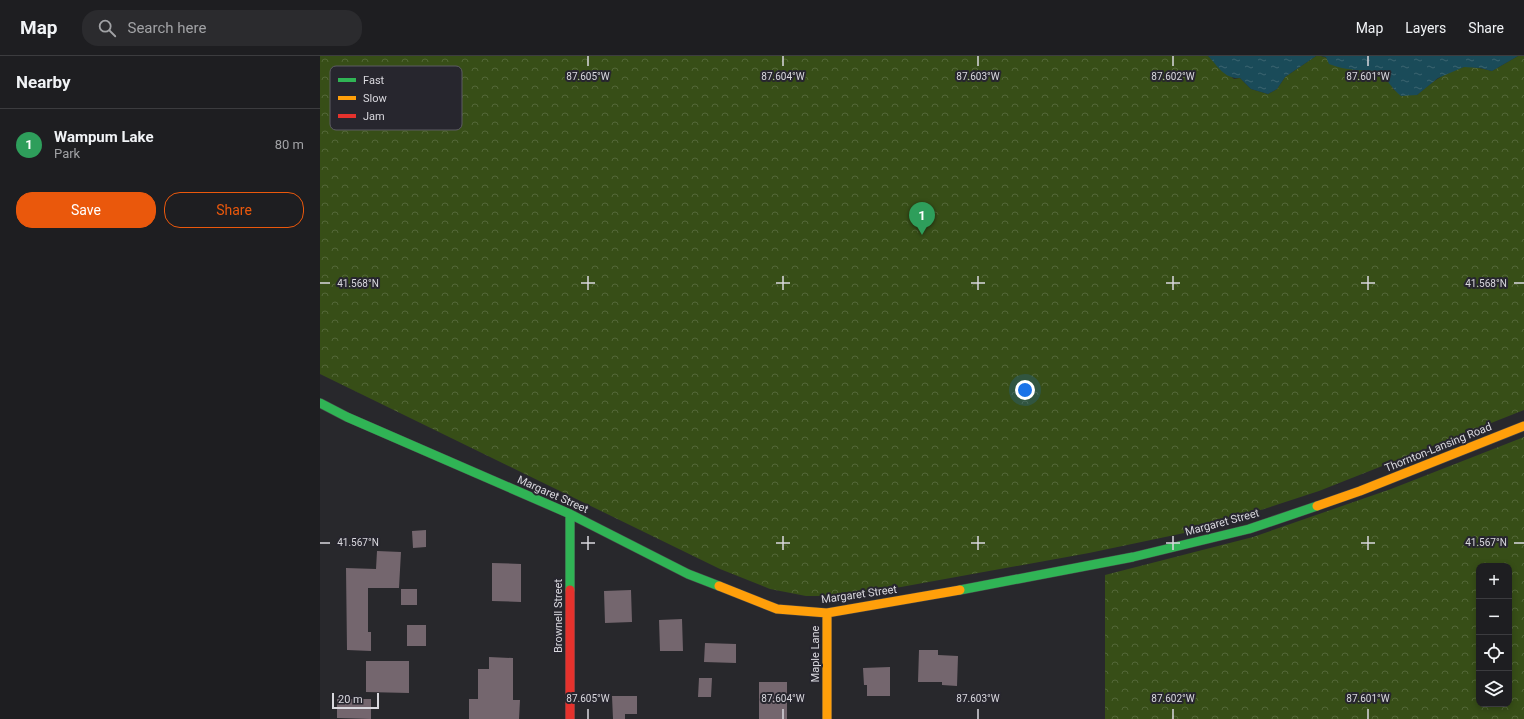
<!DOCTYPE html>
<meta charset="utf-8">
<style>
:root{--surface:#1e1e21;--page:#2b2b2e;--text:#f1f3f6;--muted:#a1a2a5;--line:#3c3c3f;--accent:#ea580c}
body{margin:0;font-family:Roboto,sans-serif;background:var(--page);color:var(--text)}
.controls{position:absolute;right:12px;bottom:12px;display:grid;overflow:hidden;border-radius:8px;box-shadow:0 2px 6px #0003}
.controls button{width:36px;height:36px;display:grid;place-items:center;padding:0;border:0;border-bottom:1px solid var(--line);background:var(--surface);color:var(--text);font:20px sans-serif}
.scale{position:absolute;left:12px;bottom:10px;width:47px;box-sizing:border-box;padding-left:4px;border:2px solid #d9d8de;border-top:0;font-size:11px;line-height:14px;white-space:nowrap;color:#d9d8de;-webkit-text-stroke:3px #27262e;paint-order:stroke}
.you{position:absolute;left:705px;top:334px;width:14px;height:14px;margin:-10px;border:3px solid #fff;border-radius:50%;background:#1a73e8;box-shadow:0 0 0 6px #1a73e833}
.badge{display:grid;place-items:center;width:26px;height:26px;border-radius:50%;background:var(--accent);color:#fff;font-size:13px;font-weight:700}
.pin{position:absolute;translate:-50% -33px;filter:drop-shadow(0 1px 2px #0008)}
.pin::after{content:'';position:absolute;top:21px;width:14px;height:12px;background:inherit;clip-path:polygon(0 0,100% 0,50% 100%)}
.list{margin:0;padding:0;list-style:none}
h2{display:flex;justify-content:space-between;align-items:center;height:52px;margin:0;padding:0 16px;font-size:17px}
h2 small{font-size:13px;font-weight:400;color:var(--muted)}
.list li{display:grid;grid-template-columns:26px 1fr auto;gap:12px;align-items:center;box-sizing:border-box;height:72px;padding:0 16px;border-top:1px solid var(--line)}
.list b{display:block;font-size:15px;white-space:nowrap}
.list p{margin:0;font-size:13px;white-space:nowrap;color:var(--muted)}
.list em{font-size:13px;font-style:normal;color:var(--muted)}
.actions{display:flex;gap:8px;padding:12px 16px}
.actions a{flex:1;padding:9px 0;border:1px solid var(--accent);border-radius:16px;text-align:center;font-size:14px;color:var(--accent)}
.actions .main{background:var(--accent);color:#fff}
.icon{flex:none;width:22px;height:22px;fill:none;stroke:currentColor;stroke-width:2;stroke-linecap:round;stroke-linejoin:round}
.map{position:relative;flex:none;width:1204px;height:663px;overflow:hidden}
header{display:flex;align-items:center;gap:24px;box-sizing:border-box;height:56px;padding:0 20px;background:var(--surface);border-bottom:1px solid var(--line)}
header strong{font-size:19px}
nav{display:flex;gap:22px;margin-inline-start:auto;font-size:14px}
.search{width:280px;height:36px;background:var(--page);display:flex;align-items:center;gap:10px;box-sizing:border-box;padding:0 14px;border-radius:16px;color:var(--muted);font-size:15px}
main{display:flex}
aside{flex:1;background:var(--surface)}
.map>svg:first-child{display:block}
.park{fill:url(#park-crowns);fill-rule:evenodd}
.water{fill:url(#water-ripples)}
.building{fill:#74666e}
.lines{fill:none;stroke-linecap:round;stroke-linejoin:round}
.fast-casing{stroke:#454548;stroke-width:10}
.slow-casing{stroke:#454548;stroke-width:10}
.jam-casing{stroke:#454548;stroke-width:10}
.fast{stroke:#30b455;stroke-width:9}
.slow{stroke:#ff9f0a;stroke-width:9}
.jam{stroke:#e5322d;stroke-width:9}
.ticks{fill:none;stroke:#d9d8de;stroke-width:1.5}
.labels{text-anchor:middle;stroke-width:4;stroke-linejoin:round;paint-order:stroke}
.street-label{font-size:11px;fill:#d9d8de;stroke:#27262e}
.key{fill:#27262e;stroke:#5c5b63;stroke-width:1}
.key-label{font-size:11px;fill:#d9d8de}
.ticks-label{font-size:10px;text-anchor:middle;fill:#d9d8de;stroke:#27262e;stroke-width:4;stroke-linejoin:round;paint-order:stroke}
</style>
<header>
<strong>Map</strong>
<div class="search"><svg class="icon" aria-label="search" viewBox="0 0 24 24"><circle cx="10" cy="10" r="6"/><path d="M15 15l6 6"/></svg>Search here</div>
<nav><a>Map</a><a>Layers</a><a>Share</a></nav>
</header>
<main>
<aside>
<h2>Nearby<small></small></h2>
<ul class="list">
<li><span class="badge" style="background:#2e9e5b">1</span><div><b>Wampum Lake</b><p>Park</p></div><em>80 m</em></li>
</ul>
<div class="actions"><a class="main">Save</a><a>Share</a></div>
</aside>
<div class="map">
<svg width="1204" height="663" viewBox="0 0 1204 663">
<defs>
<pattern id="park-crowns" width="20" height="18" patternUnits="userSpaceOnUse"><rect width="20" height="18" fill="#374e17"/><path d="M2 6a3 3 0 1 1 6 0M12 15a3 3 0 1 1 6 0" fill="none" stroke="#536738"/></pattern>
<pattern id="water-ripples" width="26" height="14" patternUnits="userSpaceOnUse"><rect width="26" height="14" fill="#1a4b59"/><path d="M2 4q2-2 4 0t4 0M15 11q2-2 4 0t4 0" fill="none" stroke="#3b6470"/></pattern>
</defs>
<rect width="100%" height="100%" fill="#28282c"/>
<path class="park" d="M0,0H888L914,23L920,22L931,33L948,38L957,33L965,21L996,0H1001L1048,14L1059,15L1068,24L1074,34L1097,39C1109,29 1129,12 1145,11C1154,10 1163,13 1172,15L1198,0H1204V354L999,435L944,453L869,476L769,497L581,531L526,540H486L450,533L400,513L0,318Z
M1204,381V663H785V519L933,481L1071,433ZM1159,510H1189V648H1159Z"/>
<path class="water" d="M888,0H996L965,21L957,33L948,38L931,33L920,22C904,23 898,10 888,0Z
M1001,0H1198L1172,15L1160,12L1144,11L1118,22L1097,39L1081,40C1072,33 1067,23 1059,15C1040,14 1027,15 1009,8L1006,1Z"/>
<path class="building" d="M106,474V491L93,492L92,475Z
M57,495L81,496L79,532H48V576H51V595L27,594L26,512L56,513Z
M172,507L201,508V546L172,545Z
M81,533H97V549H81Z
M311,534L312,566L285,567L284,535Z
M362,563L363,595H340L339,564Z
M87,569H106V590H87Z
M385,587L416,588V607L384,606Z
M599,594H618V599L638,600L637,630L622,629V626H598Z
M169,601L193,602V644H200L199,663H149V643H158V613H169Z
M46,605H89V637L46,636Z
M570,611V640H547V629H544L543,612Z
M379,622H392L391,641H378Z
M439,626H467V663H439Z
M292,640H317V658H305V663H293Z
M17,643H51V663L17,662Z"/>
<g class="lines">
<defs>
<path id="fast" d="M0,347L27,361L250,458L368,518L399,530
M250,458V534
M640,534L813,501L929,473L997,450"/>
<path id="slow" d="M997,450L1040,435L1204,370
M399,530L457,553L507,557L640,534
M507,557V663"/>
<path id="jam" d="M250,534V663"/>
</defs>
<use href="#fast" class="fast-casing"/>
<use href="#slow" class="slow-casing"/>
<use href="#jam" class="jam-casing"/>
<use href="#fast" class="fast"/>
<use href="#slow" class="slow"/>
<use href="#jam" class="jam"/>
</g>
<path class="ticks" d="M268,0V10M463,0V10M658,0V10M853,0V10M1048,0V10M268,220V234M463,220V234M658,220V234M853,220V234M1048,220V234M0,227H10M261,227H275M456,227H470M651,227H665M846,227H860M1041,227H1055M1194,227H1204M268,480V494M463,480V494M658,480V494M853,480V494M1048,480V494M0,487H10M261,487H275M456,487H470M651,487H665M846,487H860M1041,487H1055M1194,487H1204M268,653V663M463,653V663M658,653V663M853,653V663M1048,653V663"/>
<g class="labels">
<g class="street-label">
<text transform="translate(1118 391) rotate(-22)" y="4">Thornton-Lansing Road</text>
<text transform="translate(233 438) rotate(24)" y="4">Margaret Street</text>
<text transform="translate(902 466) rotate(-15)" y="4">Margaret Street</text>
<text transform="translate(539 538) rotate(-8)" y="4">Margaret Street</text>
<text transform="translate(238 560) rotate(-90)" y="4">Brownell Street</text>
<text transform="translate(495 598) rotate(-90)" y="4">Maple Lane</text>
</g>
</g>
<rect x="10" y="10" width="132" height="64" rx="6" class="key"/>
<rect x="18" y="22" width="18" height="4" fill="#30b455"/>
<rect x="18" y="40" width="18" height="4" fill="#ff9f0a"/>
<rect x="18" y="58" width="18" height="4" fill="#e5322d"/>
<g class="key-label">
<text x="43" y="28">Fast</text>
<text x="43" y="46">Slow</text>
<text x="43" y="64">Jam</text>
</g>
<g class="ticks-label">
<text x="268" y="24">87.605°W</text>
<text x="463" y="24">87.604°W</text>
<text x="658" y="24">87.603°W</text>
<text x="853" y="24">87.602°W</text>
<text x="1048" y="24">87.601°W</text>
<text x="38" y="231">41.568°N</text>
<text x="1166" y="231">41.568°N</text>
<text x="38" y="490">41.567°N</text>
<text x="1166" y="490">41.567°N</text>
<text x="268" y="646">87.605°W</text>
<text x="463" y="646">87.604°W</text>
<text x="658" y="646">87.603°W</text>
<text x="853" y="646">87.602°W</text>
<text x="1048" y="646">87.601°W</text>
</g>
</svg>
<div class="controls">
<button>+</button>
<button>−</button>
<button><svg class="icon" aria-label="locate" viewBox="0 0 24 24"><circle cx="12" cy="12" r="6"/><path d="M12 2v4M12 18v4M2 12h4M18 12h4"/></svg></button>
<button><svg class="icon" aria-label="layers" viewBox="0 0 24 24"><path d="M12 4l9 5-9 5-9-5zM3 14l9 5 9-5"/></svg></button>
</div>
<div class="scale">20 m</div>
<div class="you"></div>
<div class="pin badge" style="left:602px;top:179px;background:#2e9e5b">1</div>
</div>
</main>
